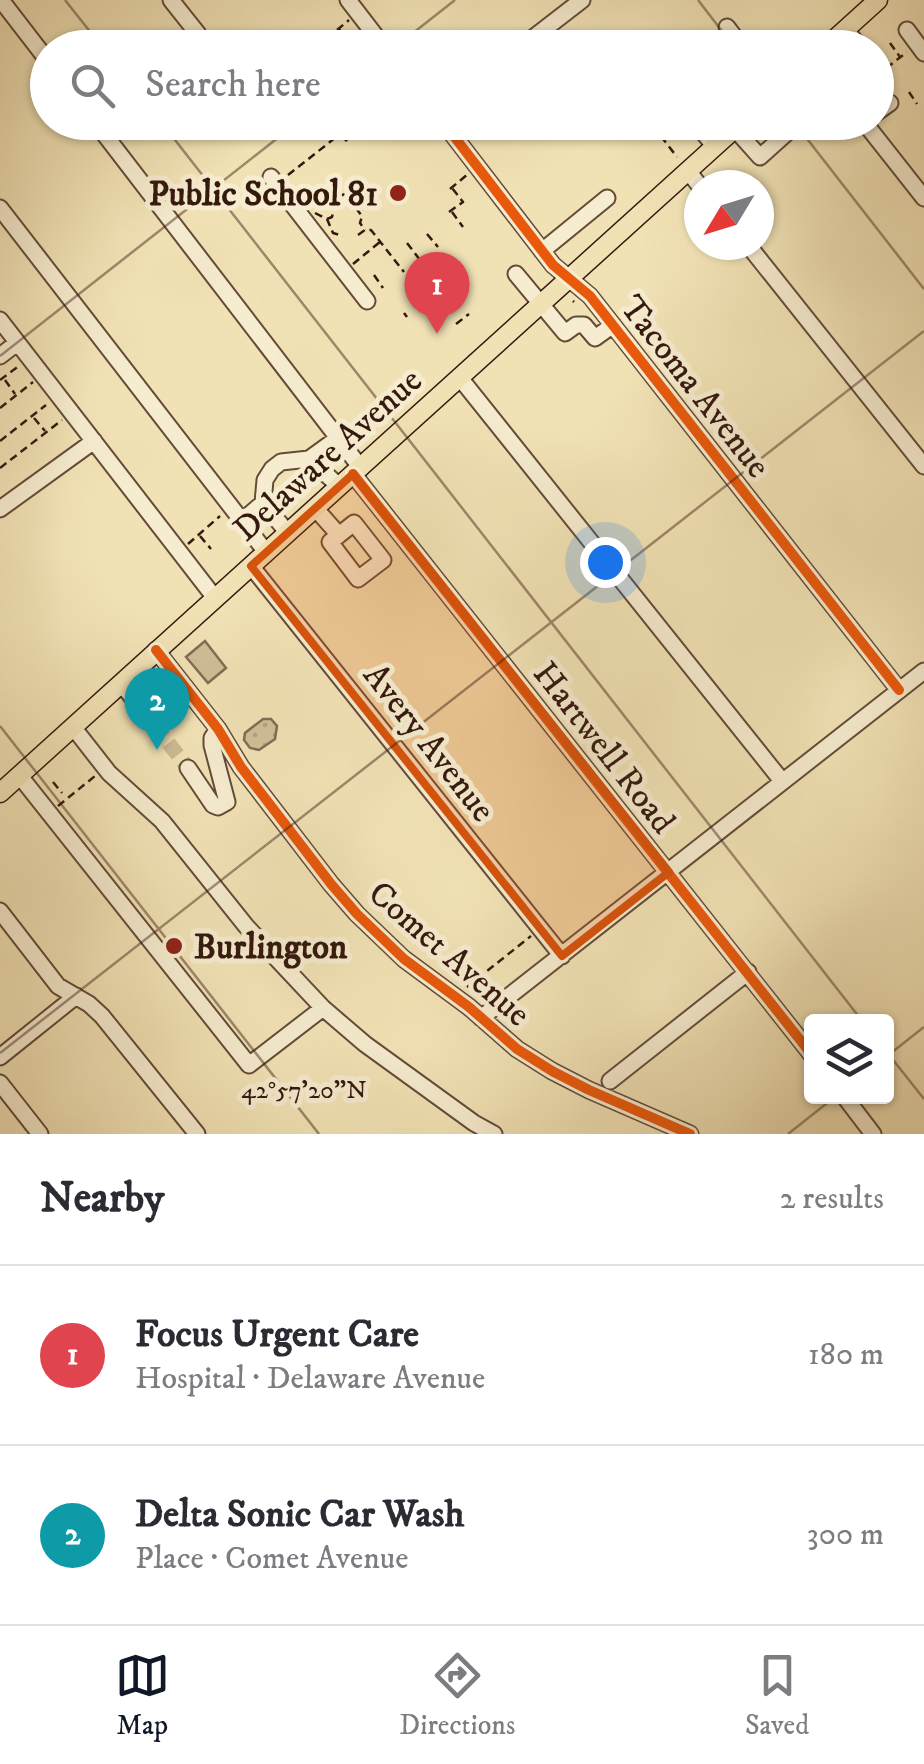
<!DOCTYPE html>
<meta charset="utf-8">
<style>
:root{--surface:#fff;--page:#f7f7f7;--text:#2b2b33;--muted:#7c7c81;--line:#e1e1e2;--accent:#111827}
body{margin:0;font-family:"IM FELL DW Pica",serif;background:var(--page);color:var(--text)}
.controls{position:absolute;right:30px;bottom:30px;display:grid;overflow:hidden;border-radius:10px;box-shadow:0 2px 8px #0004}
.controls button{width:90px;height:90px;display:grid;place-items:center;padding:0;border:0;border-bottom:2px solid var(--line);background:var(--surface);color:var(--text);font:50px sans-serif}
.compass{position:absolute;left:684px;top:170px;width:90px;height:90px;border-radius:50%;background:var(--surface);box-shadow:0 2px 8px #0004;rotate:232deg}
.you{position:absolute;left:605px;top:562px;width:35px;height:35px;margin:-25px;border:8px solid #fff;border-radius:50%;background:#1a73e8;box-shadow:0 0 0 15px #1a73e833}
.badge{display:grid;place-items:center;width:65px;height:65px;border-radius:50%;background:var(--accent);color:#fff;font-size:32px;font-weight:700}
.pin{position:absolute;translate:-50% -82px;filter:drop-shadow(0 2px 5px #0008)}
.pin::after{content:'';position:absolute;top:52px;width:35px;height:30px;background:inherit;clip-path:polygon(0 0,100% 0,50% 100%)}
.list{margin:0;padding:0;list-style:none}
h2{display:flex;justify-content:space-between;align-items:center;height:130px;margin:0;padding:0 40px;font-size:42px}
h2 small{font-size:32px;font-weight:400;color:var(--muted)}
.list li{display:grid;grid-template-columns:65px 1fr auto;gap:30px;align-items:center;box-sizing:border-box;height:180px;padding:0 40px;border-top:2px solid var(--line)}
.list b{display:block;font-size:38px;white-space:nowrap}
.list p{margin:0;font-size:32px;white-space:nowrap;color:var(--muted)}
.list em{font-size:32px;font-style:normal;color:var(--muted)}
.icon{flex:none;width:55px;height:55px;fill:none;stroke:currentColor;stroke-width:2;stroke-linecap:round;stroke-linejoin:round}
.map{position:relative;flex:none;width:924px;height:1134px;overflow:hidden}
.search{position:absolute;background:var(--surface);box-shadow:0 2px 8px #0004;left:30px;right:30px;top:30px;height:110px;display:flex;align-items:center;gap:25px;box-sizing:border-box;padding:0 35px;border-radius:55px;color:var(--muted);font-size:38px}
.sheet{height:490px;background:var(--surface)}
nav{display:flex;justify-content:space-around;align-items:center;box-sizing:border-box;height:140px;border-top:2px solid var(--line);background:var(--surface);font-size:28px;color:var(--muted)}
nav a{display:grid;justify-items:center;gap:5px}
nav .on{color:var(--accent)}
.map>svg:first-child{display:block}
.grass{fill:#d1c099;stroke:#836c54;stroke-width:2.5}
.park{fill:url(#park-dots);stroke:#836c54;stroke-width:2.5}
.lines{fill:none;stroke-linecap:round;stroke-linejoin:round}
.minor-tunnel{stroke:#cbba94;stroke-width:15;stroke-dasharray:15 8;stroke-linecap:butt}
.minor-casing{stroke:#644b38;stroke-width:19}
.major-casing{stroke:#35190f;stroke-width:21}
.path{stroke:#35190f;stroke-width:2.5;stroke-dasharray:8 5;stroke-linecap:butt}
.minor{stroke:#f6eccf;stroke-width:15}
.major{stroke:#f1e2b5;stroke-width:18}
.cycleway-casing{stroke:#f6eccf;stroke-width:16}
.cycleway{stroke:#e8590c;stroke-width:10}
.marked{fill:#d6530c;fill-opacity:0.2;stroke:#d6530c;stroke-width:8;stroke-linejoin:round}
.ticks{fill:none;stroke:#35190f;stroke-width:2.5;stroke-opacity:0.45}
.poi-dot{fill:#8f2418;stroke:#f6eccf;stroke-width:4}
.labels{text-anchor:middle;stroke-width:10;stroke-linejoin:round;paint-order:stroke}
.poi-label{font-size:35px;font-weight:bold;fill:#35190f;stroke:#f6eccf;text-anchor:end}
.street-label{font-size:35px;fill:#35190f;stroke:#f6eccf}
.ticks-label{font-size:25px;text-anchor:middle;fill:#35190f;stroke:#f6eccf;stroke-width:10;stroke-linejoin:round;paint-order:stroke}
</style>
<div class="map">
<svg width="924" height="1134" viewBox="0 0 924 1134">
<defs>
<pattern id="park-dots" width="8" height="8" patternUnits="userSpaceOnUse" patternTransform="scale(2.5)"><rect width="8" height="8" fill="#d1c099"/><path d="M2 2h.1M6 6h.1" fill="none" stroke="#b4a483" stroke-width="1.8" stroke-linecap="round"/></pattern>
</defs>
<rect width="100%" height="100%" fill="#f1e2b5"/>
<filter id="stains"><feTurbulence type="fractalNoise" baseFrequency=".002" numOctaves="4"/><feColorMatrix values="0 0 0 0 .2 0 0 0 0 .09 0 0 0 0 .02 0 0 0 .5 -.17"/></filter>
<radialGradient id="worn" r=".72"><stop offset=".6" stop-color="#630" stop-opacity="0"/><stop offset="1" stop-color="#630" stop-opacity=".3"/></radialGradient>
<path class="grass" d="M205,641L226,668L208,683L186,657Z"/>
<path class="park" d="M263,719H271L277,726L275,739L259,750L250,748L244,740L245,733Z"/>
<g class="lines">
<path class="minor-tunnel" d="M140,707L188,768"/>
<defs>
<path id="minor" d="M1,0L48,61
M171,0L198,34
M348,0L385,48
M727,27L743,48
M845,29L861,48
M907,30L924,53
M520,48L582,0
M876,113L890,103
M95,122L361,468
M443,122L553,265L590,296L899,690
M695,122L715,147
M864,122L924,198
M735,129L760,157L799,122
M688,171L699,185
M271,177L367,301
M0,208L266,552
M748,245L924,466
M542,251L607,198
M516,274L565,333L576,325H584L595,338L613,325
M0,320L215,598
M0,356L17,343
M460,378L782,781
M309,459L339,486
M353,474L812,1055
M263,503L288,533
M315,508L339,535L330,542L358,579L383,560L354,523L339,535
M0,509L94,441
M242,521L263,503L265,480L272,469L281,462L309,459L338,438
M251,566L562,956
M156,650L218,729L241,767L331,884L357,914L404,959L469,1007L517,1049L552,1071L589,1090L690,1134
M121,683L140,707
M73,727L109,773L162,821L246,926L323,1008L365,1044L474,1123L494,1134
M188,768L213,805L218,807L227,802L212,745V738L218,729
M19,775L249,1065L323,1008
M0,911L58,986L89,1004L102,1016L197,1134
M481,1018L924,671
M0,1057L76,996
M610,1081L748,972
M0,1083L40,1134
M844,1096L873,1134"/>
<path id="major" d="M825,48L878,0
M0,793L742,122"/>
</defs>
<use href="#minor" class="minor-casing"/>
<use href="#major" class="major-casing"/>
<path class="path" d="M339,29L353,48
M337,30L349,20
M890,43L900,57
M876,56L885,66
M876,76L907,52
M909,92L917,104
M365,122L370,129
M378,122L384,131
M401,122L407,131
M653,126L677,157
M305,127L311,122
M406,134L421,122
M658,139L664,135
M345,141L358,131
M288,175L354,123L363,134
M450,189L468,174
M449,212L463,202L452,188
M452,212L463,227
M315,213L327,219L333,233L343,236
M327,219L332,217L337,197L345,194L362,216L360,223L365,230
M427,234L438,247
M358,235L365,230H371L404,272
M407,243L420,260
M353,264L381,241
M374,275L383,288
M431,291L434,295
M573,301L574,302
M404,313L407,317
M444,314L460,302
M456,324L469,314
M0,380L20,365
M5,380L15,394
M0,408L33,382
M34,418L45,431
M0,441L46,405
M0,468L62,420
M200,536L211,549
M188,544L220,516
M53,782L62,793
M58,806L95,776
M467,987L531,936"/>
<use href="#minor" class="minor"/>
<use href="#major" class="major"/>
<defs>
<path id="cycleway" d="M443,122L553,265L590,296L899,690
M353,474L812,1055
M156,650L218,729L241,767L331,884L357,914L404,959L469,1007L517,1049L552,1071L589,1090L690,1134"/>
</defs>
<use href="#cycleway" class="cycleway-casing"/>
<use href="#cycleway" class="cycleway"/>
</g>
<path class="marked" d="M353,474L669,872L562,956L251,566Z"/>
<path class="ticks" d="M65,0L103,48M698,0L735,48M394,48L455,0M161,122L863,1022M794,122L924,289M0,356L298,122M0,726L319,1134M886,1051L924,1099M0,1053L924,331M886,1057L924,1027M788,1134L836,1096"/>
<g class="poi-dot">
<circle cx="398" cy="193" r="10"/>
<circle cx="174" cy="946" r="10"/>
</g>
<g class="labels">
<g class="poi-label">
<text x="378" y="205">Public School 81</text>
<text x="194" y="958" text-anchor="start">Burlington</text>
</g>
<g class="street-label">
<text transform="translate(696 386) rotate(52)" y="12">Tacoma Avenue</text>
<text transform="translate(327 454) rotate(-42)" y="12">Delaware Avenue</text>
<text transform="translate(430 742) rotate(52)" y="12">Avery Avenue</text>
<text transform="translate(605 747) rotate(52)" y="12">Hartwell Road</text>
<text transform="translate(450 953) rotate(41)" y="12">Comet Avenue</text>
</g>
</g>
<g class="ticks-label">
<text x="304" y="1098">42°57'20"N</text>
</g>
<rect width="100%" height="100%" filter="url(#stains)"/>
<rect width="100%" height="100%" fill="url(#worn)"/>
</svg>
<div class="controls">
<button><svg class="icon" aria-label="layers" viewBox="0 0 24 24"><path d="M12 4l9 5-9 5-9-5zM3 14l9 5 9-5"/></svg></button>
</div>
<svg class="compass" viewBox="-18 -18 36 36"><path d="M0-13l5 13h-10z" fill="#e53935"/><path d="M0 13l5-13h-10z" fill="#7c7c81"/></svg>
<div class="you"></div>
<div class="pin badge" style="left:437px;top:334px;background:#e0444e">1</div>
<div class="pin badge" style="left:157px;top:750px;background:#0f9aa8">2</div>
<div class="search"><svg class="icon" aria-label="search" viewBox="0 0 24 24"><circle cx="10" cy="10" r="6"/><path d="M15 15l6 6"/></svg>Search here</div>
</div>
<section class="sheet">
<h2>Nearby<small>2 results</small></h2>
<ul class="list">
<li><span class="badge" style="background:#e0444e">1</span><div><b>Focus Urgent Care</b><p>Hospital · Delaware Avenue</p></div><em>180 m</em></li>
<li><span class="badge" style="background:#0f9aa8">2</span><div><b>Delta Sonic Car Wash</b><p>Place · Comet Avenue</p></div><em>300 m</em></li>
</ul>
</section>
<nav>
<a class="on"><svg class="icon" aria-label="map" viewBox="0 0 24 24"><path d="M3 6l6-2 6 2 6-2v14l-6 2-6-2-6 2zM9 4v14M15 6v14"/></svg>Map</a>
<a><svg class="icon" aria-label="directions" viewBox="0 0 24 24"><path d="M12 3l9 9-9 9-9-9zM9 14v-3h6M13 9l2 2-2 2"/></svg>Directions</a>
<a><svg class="icon" aria-label="saved" viewBox="0 0 24 24"><path d="M7 4h10v16l-5-4-5 4z"/></svg>Saved</a>
</nav>
